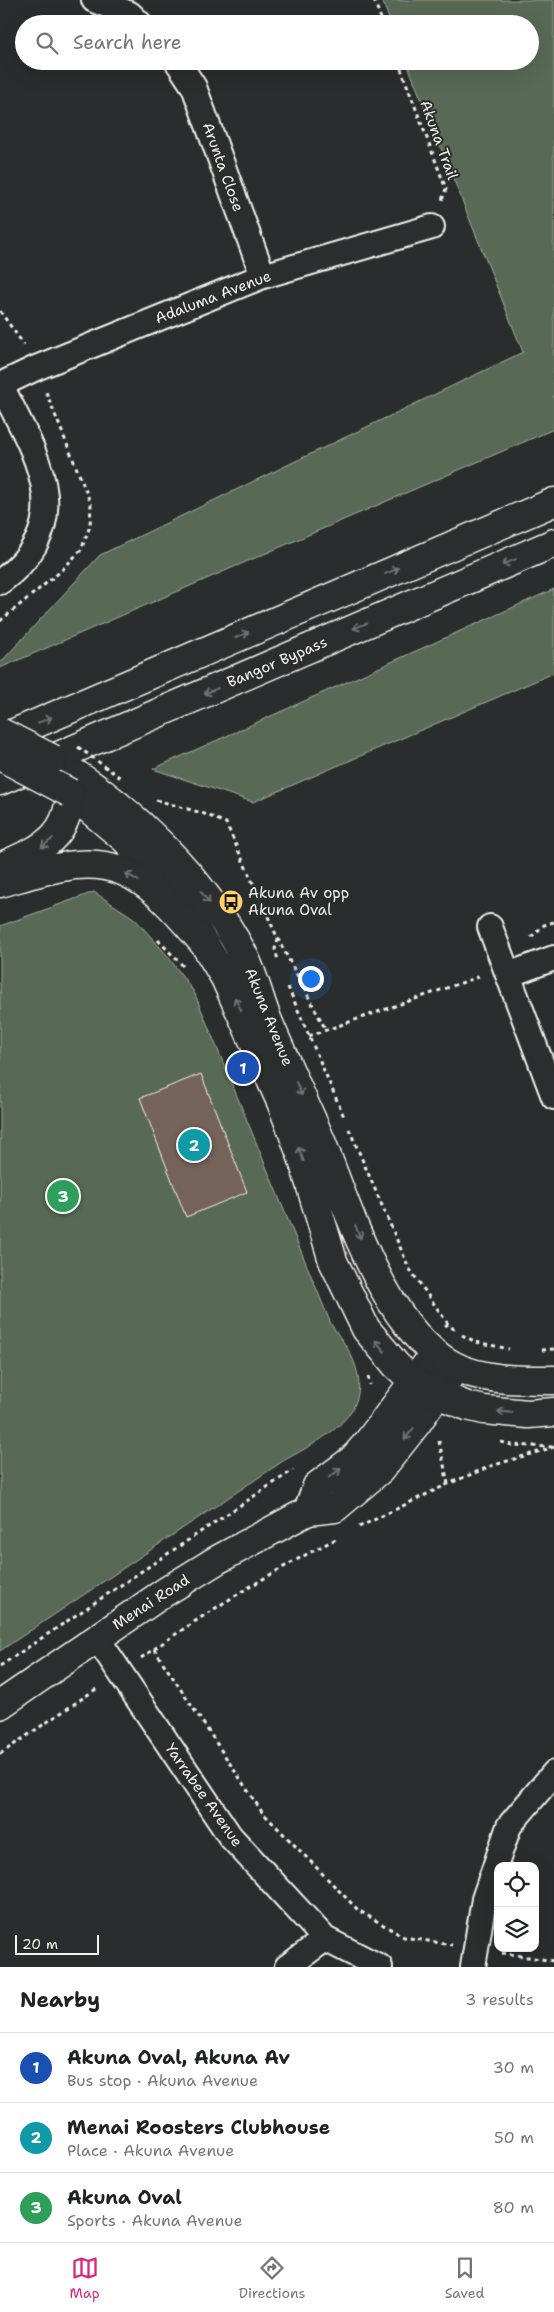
<!DOCTYPE html>
<meta charset="utf-8">
<style>
:root{--surface:#fff;--page:#f6f6f6;--text:#202124;--muted:#757577;--line:#e0e0e0;--accent:#db2777}
body{margin:0;font-family:"Shantell Sans",sans-serif;background:var(--page);color:var(--text)}
.controls{position:absolute;right:15px;bottom:15px;display:grid;overflow:hidden;border-radius:10px;box-shadow:0 5px 20px #0002}
.controls button{width:45px;height:45px;display:grid;place-items:center;padding:0;border:0;border-bottom:1px solid var(--line);background:var(--surface);color:var(--text);font:25px sans-serif}
.scale{position:absolute;left:15px;bottom:12px;width:84px;box-sizing:border-box;padding-left:5px;border:2px solid #f4f1e8;border-top:0;font-size:14px;line-height:18px;white-space:nowrap;color:#f4f1e8;-webkit-text-stroke:4px #2a2d2e;paint-order:stroke}
.you{position:absolute;left:310px;top:978px;width:18px;height:18px;margin:-12px;border:4px solid #fff;border-radius:50%;background:#1a73e8;box-shadow:0 0 0 8px #1a73e833}
.badge{display:grid;place-items:center;width:32px;height:32px;border-radius:50%;background:var(--accent);color:#fff;font-size:16px;font-weight:700}
.pin{position:absolute;translate:-50% -50%;border:2px solid #fff;box-shadow:0 1px 5px #0006}
.list{margin:0;padding:0;list-style:none}
h2{display:flex;justify-content:space-between;align-items:center;height:65px;margin:0;padding:0 20px;font-size:21px}
h2 small{font-size:16px;font-weight:400;color:var(--muted)}
.list li{display:grid;grid-template-columns:32px 1fr auto;gap:15px;align-items:center;box-sizing:border-box;height:70px;padding:0 20px;border-top:1px solid var(--line)}
.list b{display:block;font-size:19px;white-space:nowrap}
.list p{margin:0;font-size:16px;white-space:nowrap;color:var(--muted)}
.list em{font-size:16px;font-style:normal;color:var(--muted)}
.icon{flex:none;width:28px;height:28px;fill:none;stroke:currentColor;stroke-width:2;stroke-linecap:round;stroke-linejoin:round}
.map{position:relative;flex:none;width:554px;height:1967px;overflow:hidden}
.search{position:absolute;background:var(--surface);box-shadow:0 5px 20px #0002;left:15px;right:15px;top:15px;height:55px;display:flex;align-items:center;gap:12px;box-sizing:border-box;padding:0 18px;border-radius:28px;color:var(--muted);font-size:19px}
.sheet{height:275px;background:var(--surface)}
nav{display:flex;justify-content:space-around;align-items:center;box-sizing:border-box;height:70px;border-top:1px solid var(--line);background:var(--surface);font-size:14px;color:var(--muted)}
nav a{display:grid;justify-items:center;gap:2px}
nav .on{color:var(--accent)}
.map>svg:first-child{display:block}
.green{fill:#586b54;stroke:#a6ae9e}
.building{fill:#74635a;stroke:#f4f1e8}
.lines{fill:none;stroke-linecap:round;stroke-linejoin:round}
.minor-casing{stroke:#f4f1e8;stroke-width:28}
.tertiary-casing{stroke:#f4f1e8;stroke-width:31}
.secondary-casing{stroke:#f4f1e8;stroke-width:31}
.primary-casing{stroke:#f4f1e8;stroke-width:31}
.path{stroke:#f4f1e8;stroke-width:3;stroke-dasharray:4 4;stroke-linecap:butt}
.minor{stroke:#2a2d2e;stroke-width:24}
.tertiary{stroke:#2a2d2e;stroke-width:28}
.secondary{stroke:#2a2d2e;stroke-width:28}
.primary{stroke:#2a2d2e;stroke-width:28}
.secondary-bridge-casing{stroke:#f4f1e8;stroke-width:31;stroke-linecap:butt}
.path-bridge{stroke:#f4f1e8;stroke-width:3;stroke-dasharray:4 4;stroke-linecap:butt}
.secondary-bridge{stroke:#2a2d2e;stroke-width:28}
.oneway{stroke:#71726f}
.labels{text-anchor:middle;stroke-width:4;stroke-linejoin:round;paint-order:stroke}
.street-label{font-size:15px;fill:#f4f1e8;stroke:#2a2d2e}
.poi-label{font-size:15px;fill:#f4f1e8;stroke:#2a2d2e;text-anchor:start}
</style>
<div class="map">
<svg width="554" height="1967" viewBox="0 0 554 1967">
<rect width="100%" height="100%" fill="#2a2d2e"/>
<filter id="ink" filterUnits="userSpaceOnUse"><feTurbulence type="fractalNoise" baseFrequency=".02" numOctaves="2"/><feDisplacementMap in="SourceGraphic" scale="10" xChannelSelector="R" yChannelSelector="G"/><feConvolveMatrix kernelMatrix="1 2 1 2 8 2 1 2 1" color-interpolation-filters="sRGB"/></filter>
<g filter="url(#ink)">
<path class="green" d="M382,0H554V429L0,668V663L100,555L523,352L406,61H530V24H391Z
M554,589V673L253,802L153,769Z
M94,892L135,919L167,955L194,992L331,1324C338,1335 347,1346 352,1357C378,1414 324,1438 283,1461L0,1651V926Z"/>
<path class="building" d="M201,1074L247,1192L186,1217L140,1098Z"/>
<g class="lines">
<defs>
<path id="minor" d="M94,0L130,14L140,24
M177,61L194,87L263,276
M0,384C36,455 81,523 0,582
M0,385L36,368L263,276L432,227
M490,927L554,1097
M508,975L554,958
M97,1638L230,1836L325,1939L380,1967
M287,1967L325,1939
M473,1967L484,1899L509,1826L554,1773"/>
<path id="tertiary" d="M308,1511L317,1486L352,1460L368,1442L435,1353
M0,1705L165,1592L217,1560L308,1511L335,1508L380,1470L417,1423L456,1367"/>
<path id="secondary" d="M53,759L64,772L70,793L126,840L167,885L193,925L225,978L281,1102L302,1157L333,1261L366,1329L396,1365L413,1381L437,1394L467,1406L484,1410L528,1414L554,1412
M57,762C131,807 202,876 243,954C254,975 259,999 268,1021C285,1061 304,1101 321,1141C349,1210 384,1329 454,1366C483,1381 523,1380 554,1380"/>
<path id="primary" d="M0,739L554,502
M0,781L554,543
M0,867C37,850 68,841 70,793
M0,883C33,874 71,860 105,866C147,873 180,916 206,946"/>
</defs>
<use href="#minor" class="minor-casing"/>
<use href="#tertiary" class="tertiary-casing"/>
<use href="#secondary" class="secondary-casing"/>
<use href="#primary" class="primary-casing"/>
<path class="path" d="M374,0L383,24
M398,61L446,189L441,203
M0,311L24,345
M0,621L61,571L81,550L90,526L91,504L46,392
M156,800L202,813L226,823L278,939L326,1030
M531,937L544,925L554,922
M278,939L275,949L278,960
M158,940L183,966
M288,987L345,1119
M309,1036L481,976
M349,1129L409,1268L448,1324
M445,1326L448,1324L455,1330
M462,1335L476,1342L509,1349
M542,1350L554,1349
M368,1376L370,1385
M439,1441L448,1484
M501,1442L512,1445L552,1447
M359,1527L448,1484L491,1466L554,1447
M154,1649L262,1812L358,1910L404,1937L452,1945
M141,1658C204,1614 270,1572 338,1538
M0,1666L293,1470
M0,1754L99,1687
M502,1953L554,1961"/>
<use href="#minor" class="minor"/>
<use href="#tertiary" class="tertiary"/>
<use href="#secondary" class="secondary"/>
<use href="#primary" class="primary"/>
<defs>
<path id="secondary-bridge" d="M0,732L53,759
M0,756L70,793"/>
</defs>
<use href="#secondary-bridge" class="secondary-bridge-casing"/>
<path class="path-bridge" d="M78,747L122,779"/>
<use href="#secondary-bridge" class="secondary-bridge"/>
</g>
<defs><path id="oneway-shaft" d="M-6 0H5M1.5-3L5.5 0L1.5 3" fill="none" stroke-width="1.6" stroke-linecap="round" stroke-linejoin="round" transform="scale(1.25)"/></defs>
<g class="oneway">
<use href="#oneway-shaft" transform="translate(509 562) rotate(157)"/>
<use href="#oneway-shaft" transform="translate(392 571) rotate(-23)"/>
<use href="#oneway-shaft" transform="translate(360 626) rotate(157)"/>
<use href="#oneway-shaft" transform="translate(242 635) rotate(-23)"/>
<use href="#oneway-shaft" transform="translate(211 691) rotate(157)"/>
<use href="#oneway-shaft" transform="translate(45 720) rotate(-23)"/>
<use href="#oneway-shaft" transform="translate(47 843) rotate(140)"/>
<use href="#oneway-shaft" transform="translate(132 877) rotate(-149)"/>
<use href="#oneway-shaft" transform="translate(205 897) rotate(53)"/>
<use href="#oneway-shaft" transform="translate(238 1004) rotate(-117)"/>
<use href="#oneway-shaft" transform="translate(299 1089) rotate(67)"/>
<use href="#oneway-shaft" transform="translate(301 1154) rotate(-110)"/>
<use href="#oneway-shaft" transform="translate(358 1232) rotate(68)"/>
<use href="#oneway-shaft" transform="translate(380 1346) rotate(-129)"/>
<use href="#oneway-shaft" transform="translate(505 1412) rotate(-175)"/>
<use href="#oneway-shaft" transform="translate(409 1434) rotate(128)"/>
<use href="#oneway-shaft" transform="translate(335 1473) rotate(-36)"/>
</g>
</g>
<defs>
<symbol id="bus-disc" viewBox="-11 -11 22 22"><circle r="9.5" fill="#ffd166" stroke="#2a2d2e"/><path d="M-5-6H5V4H4V6H2V4H-2V6H-4V4H-5ZM-3.5-4V0h7V-4ZM-3.5 1.2v1.5H-2V1.2ZM2 1.2v1.5H3.5V1.2Z" fill="#111"/></symbol>
</defs>
<g fill-rule="evenodd">
<use href="#bus-disc" x="217" y="888" width="28" height="28"/>
</g>
<g class="labels">
<g class="street-label">
<text transform="translate(439 140) rotate(70)" y="5">Akuna Trail</text>
<text transform="translate(223 167) rotate(70)" y="5">Arunta Close</text>
<text transform="translate(213 297) rotate(-21)" y="5">Adaluma Avenue</text>
<text transform="translate(277 662) rotate(-23)" y="5">Bangor Bypass</text>
<text transform="translate(269 1017) rotate(68)" y="5">Akuna Avenue</text>
<text transform="translate(151 1602) rotate(-33)" y="5">Menai Road</text>
<text transform="translate(204 1795) rotate(55)" y="5">Yarrabee Avenue</text>
</g>
<g class="poi-label">
<text x="248" y="898">Akuna Av opp<tspan x="248" dy="17">Akuna Oval</tspan></text>
</g>
</g>
</svg>
<div class="controls">
<button><svg class="icon" aria-label="locate" viewBox="0 0 24 24"><circle cx="12" cy="12" r="6"/><path d="M12 2v4M12 18v4M2 12h4M18 12h4"/></svg></button>
<button><svg class="icon" aria-label="layers" viewBox="0 0 24 24"><path d="M12 4l9 5-9 5-9-5zM3 14l9 5 9-5"/></svg></button>
</div>
<div class="scale">20 m</div>
<div class="you"></div>
<div class="pin badge" style="left:243px;top:1068px;background:#1a4fb4">1</div>
<div class="pin badge" style="left:194px;top:1145px;background:#0f9aa8">2</div>
<div class="pin badge" style="left:63px;top:1196px;background:#2e9e5b">3</div>
<div class="search"><svg class="icon" aria-label="search" viewBox="0 0 24 24"><circle cx="10" cy="10" r="6"/><path d="M15 15l6 6"/></svg>Search here</div>
</div>
<section class="sheet">
<h2>Nearby<small>3 results</small></h2>
<ul class="list">
<li><span class="badge" style="background:#1a4fb4">1</span><div><b>Akuna Oval, Akuna Av</b><p>Bus stop · Akuna Avenue</p></div><em>30 m</em></li>
<li><span class="badge" style="background:#0f9aa8">2</span><div><b>Menai Roosters Clubhouse</b><p>Place · Akuna Avenue</p></div><em>50 m</em></li>
<li><span class="badge" style="background:#2e9e5b">3</span><div><b>Akuna Oval</b><p>Sports · Akuna Avenue</p></div><em>80 m</em></li>
</ul>
</section>
<nav>
<a class="on"><svg class="icon" aria-label="map" viewBox="0 0 24 24"><path d="M3 6l6-2 6 2 6-2v14l-6 2-6-2-6 2zM9 4v14M15 6v14"/></svg>Map</a>
<a><svg class="icon" aria-label="directions" viewBox="0 0 24 24"><path d="M12 3l9 9-9 9-9-9zM9 14v-3h6M13 9l2 2-2 2"/></svg>Directions</a>
<a><svg class="icon" aria-label="saved" viewBox="0 0 24 24"><path d="M7 4h10v16l-5-4-5 4z"/></svg>Saved</a>
</nav>
